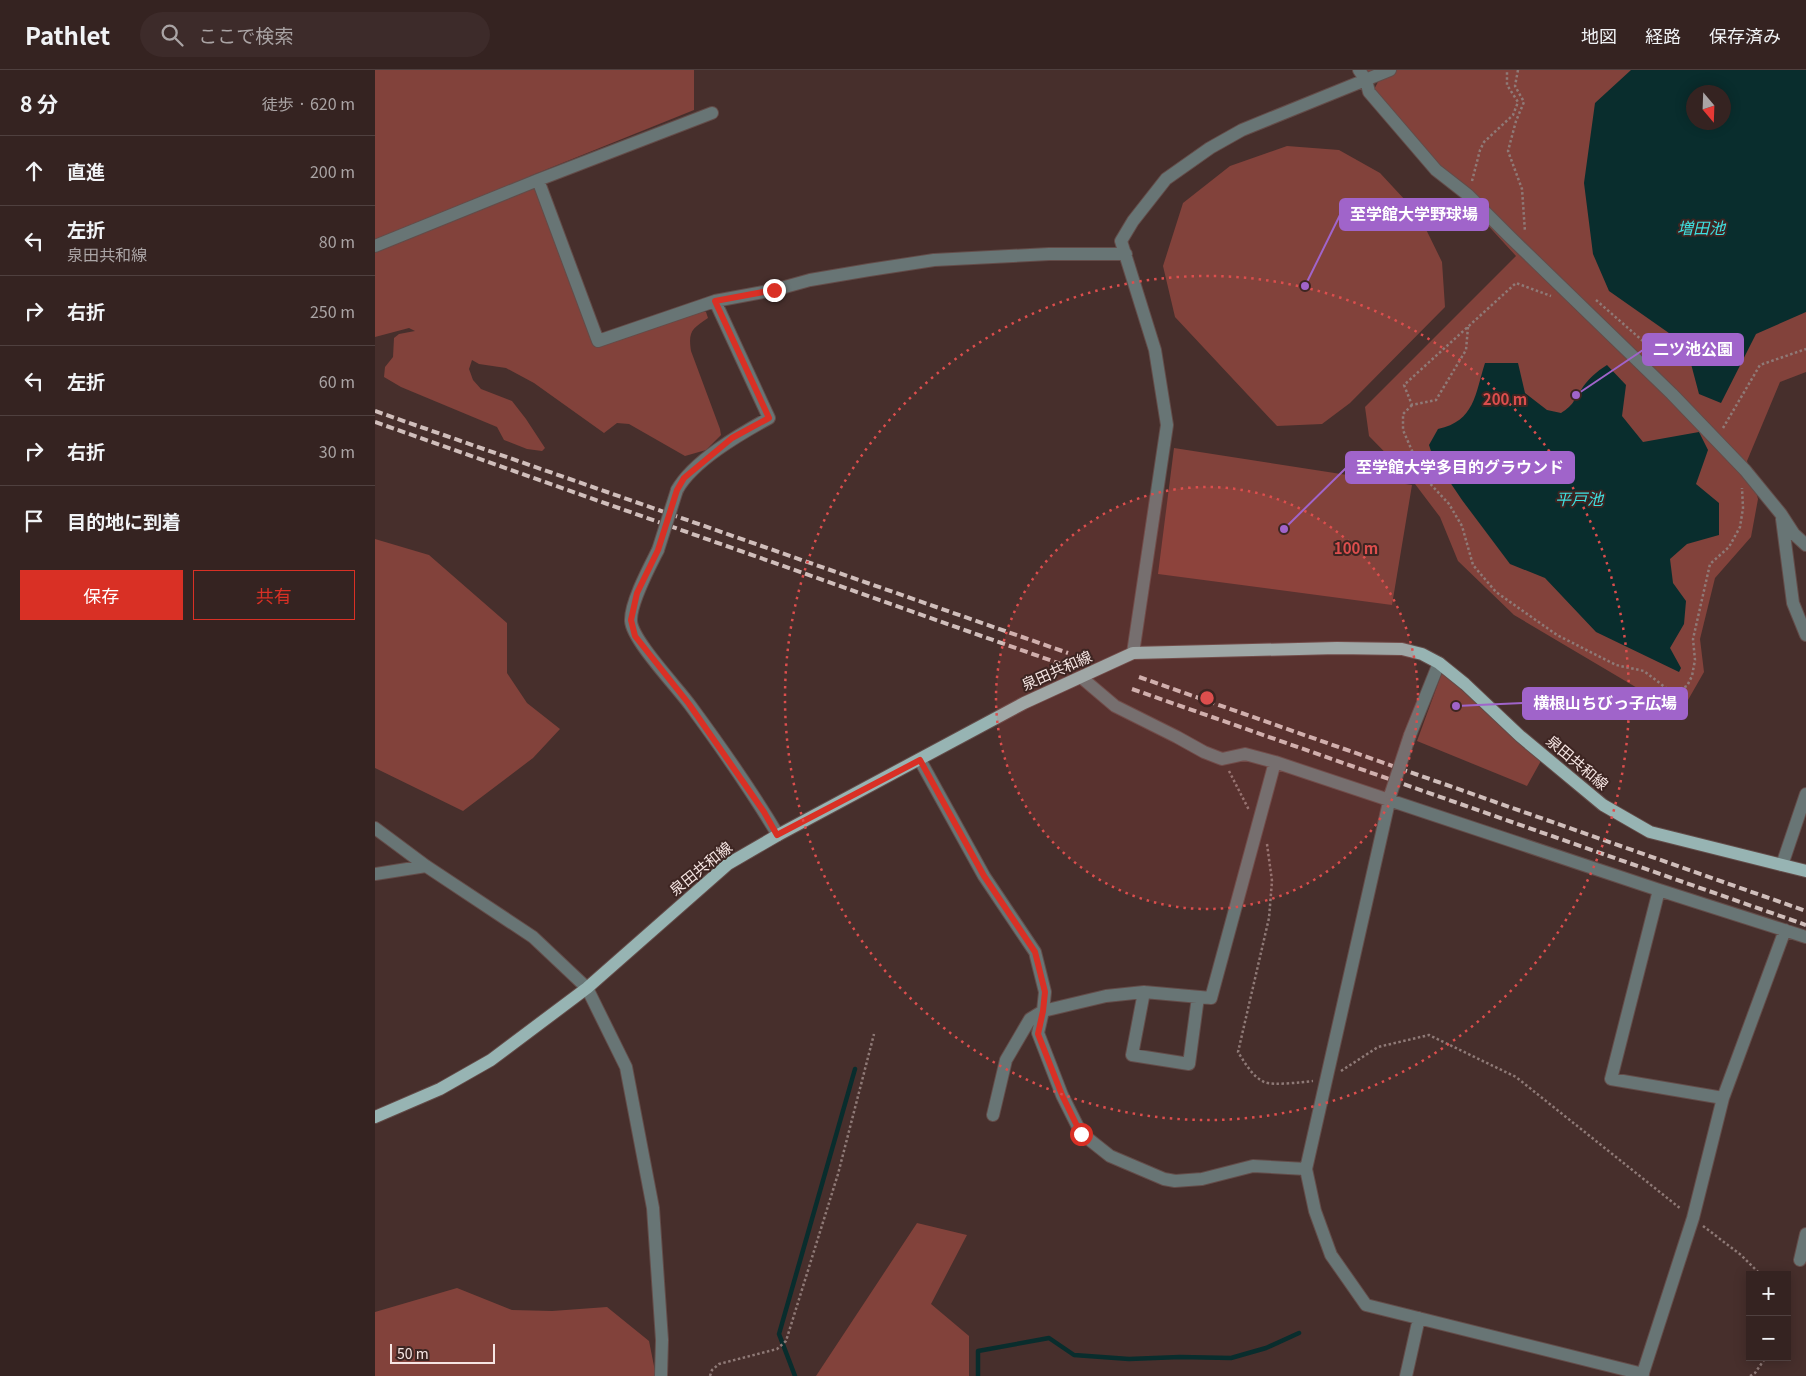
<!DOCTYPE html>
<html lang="ja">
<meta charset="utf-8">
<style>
:root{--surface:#352321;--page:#3d2b2a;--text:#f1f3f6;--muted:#aaa4a5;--line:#4f403f;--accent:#d93025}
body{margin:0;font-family:Georgia,"Noto Sans JP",serif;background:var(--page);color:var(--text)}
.controls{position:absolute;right:15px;bottom:15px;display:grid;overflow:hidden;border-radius:0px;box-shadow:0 2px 12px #0003}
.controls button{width:45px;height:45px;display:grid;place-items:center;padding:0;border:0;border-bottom:1px solid var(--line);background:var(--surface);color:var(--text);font:25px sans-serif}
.compass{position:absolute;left:1311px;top:15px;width:45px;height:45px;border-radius:50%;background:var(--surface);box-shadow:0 2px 12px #0003;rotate:161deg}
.scale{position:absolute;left:15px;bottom:12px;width:105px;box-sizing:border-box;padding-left:5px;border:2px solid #f6e5e3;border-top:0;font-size:14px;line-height:18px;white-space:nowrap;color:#f6e5e3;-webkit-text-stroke:4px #3d2522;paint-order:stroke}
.stop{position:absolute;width:15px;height:15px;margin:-11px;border:4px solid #d93025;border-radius:50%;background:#fff}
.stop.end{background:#d93025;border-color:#fff;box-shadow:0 1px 5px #0008}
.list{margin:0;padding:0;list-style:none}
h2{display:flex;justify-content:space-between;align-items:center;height:65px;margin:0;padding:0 20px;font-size:21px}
h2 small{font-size:16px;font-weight:400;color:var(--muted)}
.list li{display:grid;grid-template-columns:32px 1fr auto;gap:15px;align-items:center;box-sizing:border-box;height:70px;padding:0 20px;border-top:1px solid var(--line)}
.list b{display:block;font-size:19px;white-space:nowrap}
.list p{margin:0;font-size:16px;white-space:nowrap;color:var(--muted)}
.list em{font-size:16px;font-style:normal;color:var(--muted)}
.actions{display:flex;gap:10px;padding:15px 20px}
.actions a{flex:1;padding:11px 0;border:1px solid var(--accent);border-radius:0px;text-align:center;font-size:18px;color:var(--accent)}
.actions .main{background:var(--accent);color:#fff}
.icon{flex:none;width:28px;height:28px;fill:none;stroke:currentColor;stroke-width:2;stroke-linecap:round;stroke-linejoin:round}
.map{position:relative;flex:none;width:1431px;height:1306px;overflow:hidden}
header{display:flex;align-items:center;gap:30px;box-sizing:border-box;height:70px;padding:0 25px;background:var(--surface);border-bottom:1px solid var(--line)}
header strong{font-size:24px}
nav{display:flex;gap:28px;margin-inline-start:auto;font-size:18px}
.search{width:350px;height:45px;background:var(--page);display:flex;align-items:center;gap:12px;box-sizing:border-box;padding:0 18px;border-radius:28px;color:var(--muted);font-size:19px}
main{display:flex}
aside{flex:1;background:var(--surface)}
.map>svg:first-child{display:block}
.green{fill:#82423b;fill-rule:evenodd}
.water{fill:#092d2d;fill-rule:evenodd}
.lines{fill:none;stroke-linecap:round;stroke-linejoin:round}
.stream{stroke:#092d2d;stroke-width:4.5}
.minor-casing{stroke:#634c49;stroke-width:14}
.major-casing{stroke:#634c49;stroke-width:14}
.path{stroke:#8f7a77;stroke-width:2.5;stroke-dasharray:2.5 2.5;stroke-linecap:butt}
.minor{stroke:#687575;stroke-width:12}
.major{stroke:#97b4b3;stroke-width:12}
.rail{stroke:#d0bebb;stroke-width:4;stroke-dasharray:8 4;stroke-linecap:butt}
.minor-bridge-casing{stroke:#634c49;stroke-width:14;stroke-linecap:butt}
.minor-bridge{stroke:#687575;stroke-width:12}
.route{stroke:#d93025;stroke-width:6}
.ring{fill:none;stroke:#dc4e4d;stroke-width:2.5;stroke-dasharray:2.5 5}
.labels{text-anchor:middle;stroke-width:4;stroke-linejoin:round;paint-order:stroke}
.street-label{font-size:15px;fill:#f6e5e3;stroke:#3d2522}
.water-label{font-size:16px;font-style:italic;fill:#3ee0e0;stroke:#3d2522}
.centre{fill:#dc4e4d;stroke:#3d2522;stroke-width:2.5}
.ring-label{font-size:15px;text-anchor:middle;font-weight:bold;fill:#dc4e4d;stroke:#3d2522;stroke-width:4;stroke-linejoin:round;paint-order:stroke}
.leader{fill:none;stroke:#a064ca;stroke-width:2}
.callout-dot{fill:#a064ca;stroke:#3d2522;stroke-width:2}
.callout{fill:#a064ca;stroke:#a064ca;stroke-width:2}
.callout-label{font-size:16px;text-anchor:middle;font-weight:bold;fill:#fff}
</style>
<header>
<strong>Pathlet</strong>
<div class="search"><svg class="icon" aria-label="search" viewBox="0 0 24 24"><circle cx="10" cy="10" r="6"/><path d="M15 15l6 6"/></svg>ここで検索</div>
<nav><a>地図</a><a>経路</a><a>保存済み</a></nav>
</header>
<main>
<aside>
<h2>8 分<small>徒歩 · 620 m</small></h2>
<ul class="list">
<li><svg class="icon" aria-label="ahead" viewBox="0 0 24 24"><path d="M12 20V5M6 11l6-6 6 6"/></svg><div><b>直進</b></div><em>200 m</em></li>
<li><svg class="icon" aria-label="left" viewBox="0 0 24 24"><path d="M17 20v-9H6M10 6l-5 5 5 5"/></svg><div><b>左折</b><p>泉田共和線</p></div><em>80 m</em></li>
<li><svg class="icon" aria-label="right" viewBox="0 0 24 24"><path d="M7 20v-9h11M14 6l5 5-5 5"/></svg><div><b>右折</b></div><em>250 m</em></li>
<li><svg class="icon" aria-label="left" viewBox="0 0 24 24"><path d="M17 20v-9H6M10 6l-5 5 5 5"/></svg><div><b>左折</b></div><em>60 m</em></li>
<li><svg class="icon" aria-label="right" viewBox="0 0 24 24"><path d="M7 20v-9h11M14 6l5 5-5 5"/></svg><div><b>右折</b></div><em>30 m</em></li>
<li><svg class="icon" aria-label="arrive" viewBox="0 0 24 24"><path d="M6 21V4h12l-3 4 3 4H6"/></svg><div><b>目的地に到着</b></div></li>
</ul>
<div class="actions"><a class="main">保存</a><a>共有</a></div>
</aside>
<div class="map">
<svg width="1431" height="1306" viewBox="0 0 1431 1306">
<rect width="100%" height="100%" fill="#472f2c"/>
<path class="green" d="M0,0H319V40L155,106L222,275L324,241L331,242L333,248C317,259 313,261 316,281L345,359L346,365L331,380L310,386L254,354L242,353L229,363L159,313L131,298L104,294L97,290L94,299L98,310L106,319L137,331L151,349L170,378L167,381L152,379L129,370L122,357L26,317L9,307L10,297L18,287L19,268L24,264L40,261L34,258L0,267Z
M991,0H1431V302L1405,312L1372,391L1383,429L1376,467L1340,508L1325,569L1329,602L1309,637L1269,622L1139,545L1083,491L1065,447L1037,410L994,366L990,337L1141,186L995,27L1003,12ZM1318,22H1348V52H1318Z
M912,76L964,80L1005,103L1044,145L1067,192L1070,237L975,333L947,354L902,356L800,247L788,196L808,133L855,96Z
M799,378L1037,415L1017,535L783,504Z
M0,469L54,485L132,553V603L152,633L185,659L158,688L88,741L0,698Z
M1068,600L1167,689L1152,716L1042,671Z
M542,1153L592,1165L556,1234L594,1266V1306H441Z
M82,1218L137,1240L177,1241L232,1237L274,1271L281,1306H0V1242Z"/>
<path class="water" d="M1256,0H1431V242L1381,264L1346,333L1324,324L1311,275L1234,221L1218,184L1209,113L1220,33ZM1348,22V52H1318V22Z
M1110,293H1143L1150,323L1172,340L1186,343C1199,335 1198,331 1206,320C1212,310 1222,301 1232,295L1251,315L1247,346L1268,372L1324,362L1333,380L1321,414L1344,433V465L1312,474L1295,489L1298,513L1311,531L1309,554L1295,578L1306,598L1304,602L1221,562L1170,508L1135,494L1087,430L1058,387L1054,375L1063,359C1100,351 1100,324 1110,293Z"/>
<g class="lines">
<path class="stream" d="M420,1306L404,1264L480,999
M603,1306V1281L674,1268L699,1285L754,1289L805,1287L856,1288L891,1278L924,1263"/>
<defs>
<path id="minor" d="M984,0L991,10L994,22L1061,100L1093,125L1135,167L1297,324L1370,400L1406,444L1419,464L1431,475
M163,110L223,271L340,231L399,220L435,210L494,200L559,190L674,184H751
M0,176L163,110L337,43
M302,420C318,391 365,364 394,348L340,231
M1407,449L1418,533L1431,565
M283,480C275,496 255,533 256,551C257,570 302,617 315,635C346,677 376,720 403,765
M758,583L792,355L780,280L746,171L758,151L791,109L835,78L867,60L1015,0
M707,608L740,636L802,667L829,682L847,689L870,684L900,692L1284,820L1431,867
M1035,665L1064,593
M545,690L609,806L660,882L670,922L668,941L663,963L687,1025L706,1063L735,1086L789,1109L800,1111L827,1109L878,1096L931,1099
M1016,723L931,1099L940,1141L956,1185L991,1235L1268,1304
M0,758L51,796L158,867L212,918L251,997L278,1138L287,1270L286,1306
M1407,795L1431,724
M0,804L51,796
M1284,820L1236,1009L1348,1028
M769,922L757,985L814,994L823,927
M618,1045L631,990L655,949L668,941L731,926L769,922L836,928L900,692
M1425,1190L1431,1164
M1031,1306L1044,1248
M1267,1306L1318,1148L1348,1028L1410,860"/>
<path id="major" d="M0,1047L65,1019L116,990L212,918L353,794L403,765L649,633L758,583L962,578L1027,579L1047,584L1064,593L1090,614L1145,666L1228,735L1275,762L1431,801"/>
</defs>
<use href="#minor" class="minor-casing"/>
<use href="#major" class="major-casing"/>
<path class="path" d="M1143,0L1140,16L1149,32L1141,51L1133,81L1147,119L1150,162
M1097,111L1105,80L1109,72L1138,45L1143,32L1132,15V0
M1221,230L1269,272L1285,292
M1093,257L1091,280L1061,330L1037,335L1029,315L1141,213L1176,226
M1037,335L1028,344V360L1048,406L1074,434L1087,456L1098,495L1121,522L1182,565L1241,595L1269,601L1291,618L1302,620L1312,616L1317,606L1320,590L1318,569L1335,494L1354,477L1365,457L1368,438L1367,418
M1348,358L1385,295L1431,279
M854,701L874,740
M892,774L897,811L894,848L863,982C870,993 877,1006 889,1012C899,1016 927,1012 938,1011
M966,1001L1003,977L1054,965L1141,1007L1306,1139
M1328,1156L1366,1185L1386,1205
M335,1306L337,1300L344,1294L402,1279L411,1271L463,1104L499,964
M1375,1306L1380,1303L1391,1287"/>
<use href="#minor" class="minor"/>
<use href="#major" class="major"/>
<path class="rail" d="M0,341L693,583
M0,352L686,594
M764,607L1431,841
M757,619L1431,855"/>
<defs>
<path id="minor-bridge" d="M283,480L302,420
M1016,723L1035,665"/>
</defs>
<use href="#minor-bridge" class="minor-bridge-casing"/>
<use href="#minor-bridge" class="minor-bridge"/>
</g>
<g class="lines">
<path class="route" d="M399,220L340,231L394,348L357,368L309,408L302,420L283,480L262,523L256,550L260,566L314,634L389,742L402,765L545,690L609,806L660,882L670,922L668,941L663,964L687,1025L706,1064"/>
</g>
<circle cx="832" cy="628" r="211" fill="#dc4e4d" fill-opacity=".12"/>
<g class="ring">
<circle cx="832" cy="628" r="211"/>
<circle cx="832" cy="628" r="422"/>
</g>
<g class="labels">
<g class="street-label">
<text transform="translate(682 601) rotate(-24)" y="5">泉田共和線</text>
<text transform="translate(1202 693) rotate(40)" y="5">泉田共和線</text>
<text transform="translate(326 799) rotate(-39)" y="5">泉田共和線</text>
</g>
<g class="water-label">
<text x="1326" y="164">増田池</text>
<text x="1204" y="435">平戸池</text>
</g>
</g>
<circle cx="832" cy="628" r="8" class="centre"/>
<g class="ring-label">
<text x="1130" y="335">200 m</text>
<text x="981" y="484">100 m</text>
</g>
<path class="leader" d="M930 216L965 145M1201 325L1268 280M909 459L971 398M1081 636L1148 633"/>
<g class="callout-dot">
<circle cx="930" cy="216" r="5"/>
<circle cx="1201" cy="325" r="5"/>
<circle cx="909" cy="459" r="5"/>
<circle cx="1081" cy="636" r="5"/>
</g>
<g class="callout">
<rect x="965" y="129" width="148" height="31" rx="5"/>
<rect x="1268" y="264" width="100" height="31" rx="5"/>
<rect x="971" y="382" width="228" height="31" rx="5"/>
<rect x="1148" y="618" width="164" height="31" rx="5"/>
</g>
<g class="callout-label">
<text x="1039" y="150">至学館大学野球場</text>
<text x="1318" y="285">二ツ池公園</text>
<text x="1085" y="403">至学館大学多目的グラウンド</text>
<text x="1230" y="639">横根山ちびっ子広場</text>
</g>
</svg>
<div class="controls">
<button>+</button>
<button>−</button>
</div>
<svg class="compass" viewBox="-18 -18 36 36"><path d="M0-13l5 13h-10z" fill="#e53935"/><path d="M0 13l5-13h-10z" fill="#aaa4a5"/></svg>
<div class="scale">50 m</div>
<div class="stop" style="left:706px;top:1064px"></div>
<div class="stop end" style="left:399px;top:220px"></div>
</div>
</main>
